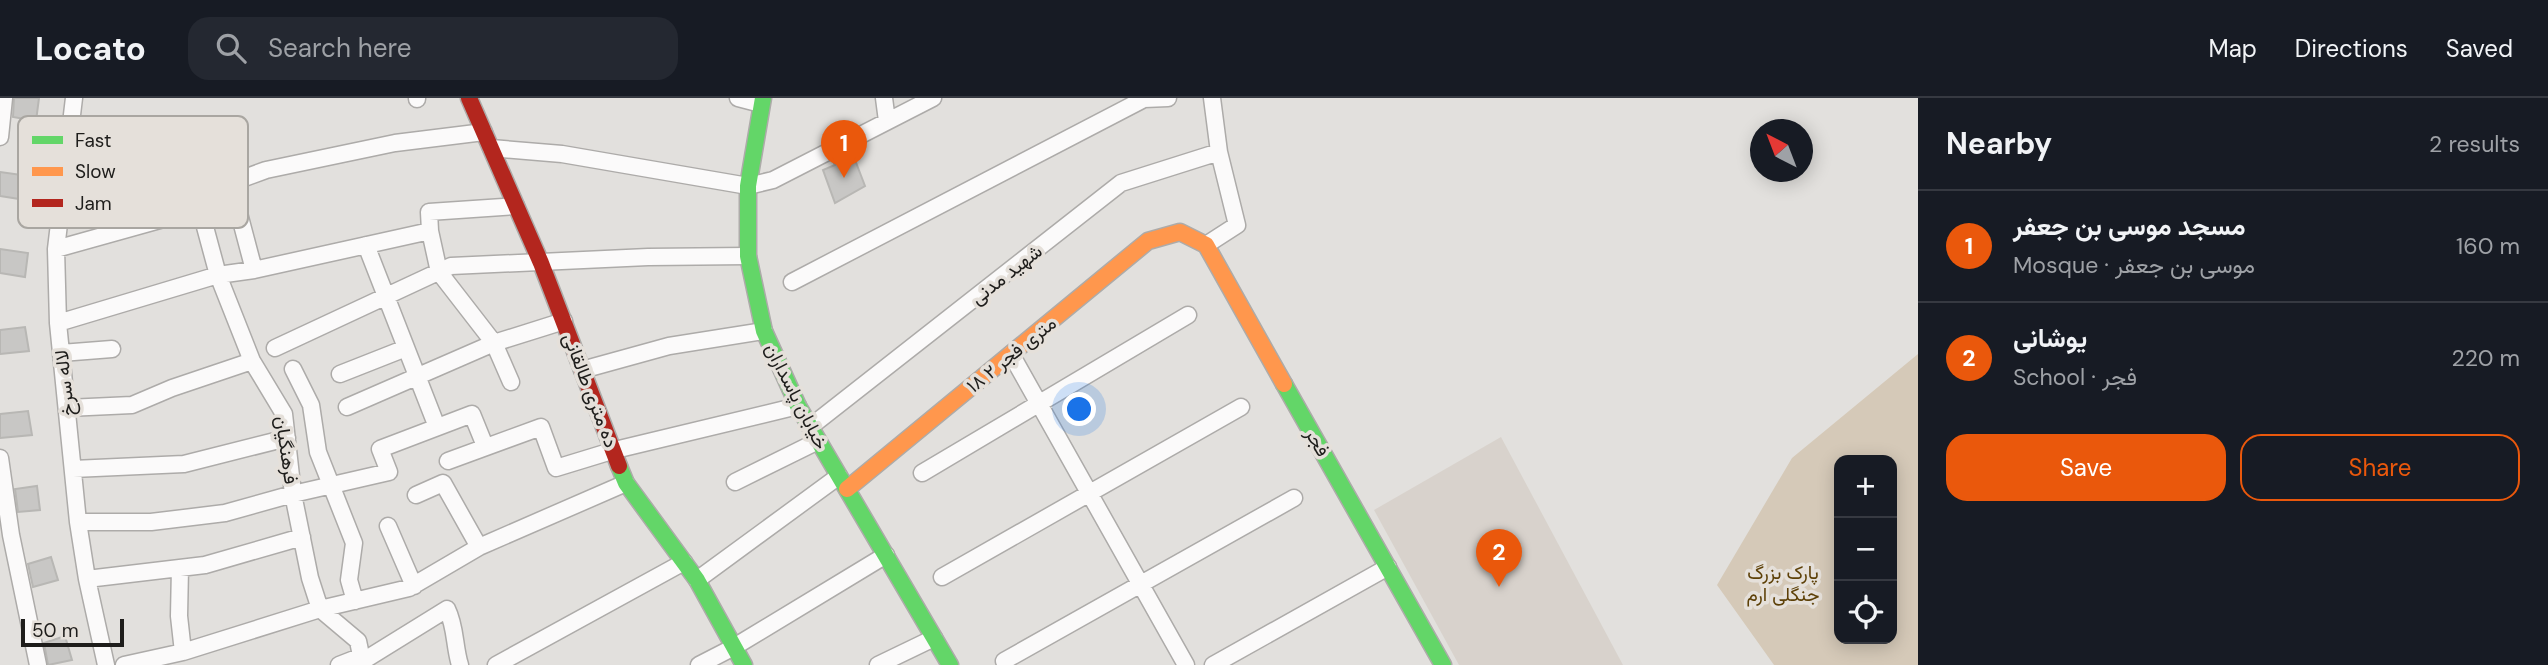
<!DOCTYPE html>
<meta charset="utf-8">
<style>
:root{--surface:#171b24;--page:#242831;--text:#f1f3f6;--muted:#9ea1a6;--line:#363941;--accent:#ea580c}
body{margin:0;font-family:"DM Sans",Vazirmatn,sans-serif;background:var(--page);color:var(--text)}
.controls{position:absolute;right:21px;bottom:21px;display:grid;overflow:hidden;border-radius:14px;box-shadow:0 4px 18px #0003}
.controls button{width:63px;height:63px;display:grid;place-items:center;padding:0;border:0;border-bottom:2px solid var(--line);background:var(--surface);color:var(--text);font:35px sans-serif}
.compass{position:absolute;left:1750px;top:21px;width:63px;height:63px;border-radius:50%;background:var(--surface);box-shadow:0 4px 18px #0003;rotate:318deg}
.scale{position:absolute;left:21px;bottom:18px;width:103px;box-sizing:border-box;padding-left:7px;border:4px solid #1e1d1b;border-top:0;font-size:19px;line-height:24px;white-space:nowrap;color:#1e1d1b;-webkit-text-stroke:5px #e5e0da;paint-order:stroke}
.you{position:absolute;left:1080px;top:312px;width:24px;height:24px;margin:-18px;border:5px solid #fff;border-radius:50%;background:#1a73e8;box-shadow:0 0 0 10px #1a73e833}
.badge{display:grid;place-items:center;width:46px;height:46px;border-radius:50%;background:var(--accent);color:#fff;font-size:23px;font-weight:700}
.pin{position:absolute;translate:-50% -58px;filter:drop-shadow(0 2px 4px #0008)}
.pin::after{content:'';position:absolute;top:37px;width:24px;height:21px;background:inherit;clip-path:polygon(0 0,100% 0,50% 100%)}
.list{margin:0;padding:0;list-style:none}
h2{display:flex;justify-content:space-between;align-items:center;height:91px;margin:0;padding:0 28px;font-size:30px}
h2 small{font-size:23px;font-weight:400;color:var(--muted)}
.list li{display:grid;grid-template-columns:46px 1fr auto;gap:21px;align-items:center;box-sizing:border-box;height:112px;padding:0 28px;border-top:2px solid var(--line)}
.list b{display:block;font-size:26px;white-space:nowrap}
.list p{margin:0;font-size:23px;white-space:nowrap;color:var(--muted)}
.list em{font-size:23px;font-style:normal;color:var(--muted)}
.actions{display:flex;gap:14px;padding:21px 28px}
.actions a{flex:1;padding:16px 0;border:2px solid var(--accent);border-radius:21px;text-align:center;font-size:24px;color:var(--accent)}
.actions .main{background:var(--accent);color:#fff}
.icon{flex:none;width:38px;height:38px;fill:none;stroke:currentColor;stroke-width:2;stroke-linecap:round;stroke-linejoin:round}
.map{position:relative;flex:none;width:1918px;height:567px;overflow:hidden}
header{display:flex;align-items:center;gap:42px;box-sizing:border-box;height:98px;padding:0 35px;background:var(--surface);border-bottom:2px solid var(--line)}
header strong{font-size:33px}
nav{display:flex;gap:38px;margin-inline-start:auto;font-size:24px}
.search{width:490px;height:63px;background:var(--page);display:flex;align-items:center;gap:18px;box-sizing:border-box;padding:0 24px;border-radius:21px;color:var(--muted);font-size:26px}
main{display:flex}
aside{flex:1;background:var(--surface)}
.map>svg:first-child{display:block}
.built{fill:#d8d2cc}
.green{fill:#d5c9b8;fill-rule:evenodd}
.building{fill:#c8c7c5;stroke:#b8b7b4;stroke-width:2}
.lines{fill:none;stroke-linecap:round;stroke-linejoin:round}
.street-casing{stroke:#adaba9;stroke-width:19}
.fast-casing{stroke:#adaba9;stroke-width:19}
.slow-casing{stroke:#adaba9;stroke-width:19}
.jam-casing{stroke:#adaba9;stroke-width:19}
.street{stroke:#fbfafa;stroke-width:16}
.fast{stroke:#63d668;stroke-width:16}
.slow{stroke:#ff974d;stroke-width:16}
.jam{stroke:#b3261e;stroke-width:16}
.labels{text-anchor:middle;stroke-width:7;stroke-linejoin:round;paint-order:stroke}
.street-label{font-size:19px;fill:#1e1d1b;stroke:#e5e0da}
.park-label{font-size:19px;fill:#5d4007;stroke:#e5e0da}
.key{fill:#e5e0da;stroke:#a9a6a1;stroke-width:2}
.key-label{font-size:19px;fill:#1e1d1b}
</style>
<header>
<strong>Locato</strong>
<div class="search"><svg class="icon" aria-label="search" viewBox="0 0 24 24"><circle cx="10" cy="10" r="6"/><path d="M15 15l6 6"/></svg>Search here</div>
<nav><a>Map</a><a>Directions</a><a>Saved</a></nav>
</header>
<main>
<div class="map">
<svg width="1918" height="567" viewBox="0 0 1918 567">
<rect width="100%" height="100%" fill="#e2e0dd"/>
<path class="built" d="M1501,339L1623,567H1459L1374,412Z"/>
<path class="green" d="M1918,256V567H1774L1717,487L1792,360ZM1839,362H1892V541H1839Z"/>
<path class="building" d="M14,0H39L36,23L13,19Z
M852,54L865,88L835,105L823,72L835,67L833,63Z
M0,74L36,79L32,103L0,98Z
M0,151L28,155L25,179L0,175Z
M25,229L29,253L0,256V232Z
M28,313L32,337L0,340V316Z
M37,388L40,412L18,414L15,391Z
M51,459L58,482L33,489L28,466Z
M65,538L72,562L48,567L44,545Z"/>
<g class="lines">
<defs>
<path id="street" d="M74,0L56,151L58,225L78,424L87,481L106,567
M417,0V1
M738,0L761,6
M884,0L887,23
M213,30L231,85L254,172
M0,39L4,0
M491,50L562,56L748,88L773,82L933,0
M63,79L184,51L218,177L252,263L284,316L293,396L310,480L320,511L358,543L363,567
M195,98L266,72L395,45L484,34
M366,147L437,329
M1206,147L1237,127L1219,54L1212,0
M56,151L199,111
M792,184L1144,1L1168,0
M58,225L218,177L254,172L430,133
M275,250L451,168L648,159L748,158
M61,255L112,251
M1011,256L1186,567
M293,271L311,307L318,354L354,445L349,482L355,503
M582,272L669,248L764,233
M340,276L406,250
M511,284L494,245L439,174L430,133L429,114L516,108
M347,309L494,245L564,223
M67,310L132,307L172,290L252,263
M810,329L1121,85L1219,54
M0,360L11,437L38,567
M448,363L541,329L556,370L615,352L798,308
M73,371L184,366L287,340
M922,375L1188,217
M735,384L818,343
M416,397L443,385L479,449
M78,424H151L225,415L293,396L389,374L380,351L472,316L485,348
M388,428L414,488
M180,470L179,518L183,554
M942,479L1241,309
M87,481L205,467L302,439
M697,482L839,378
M363,563L447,511C456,529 454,548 460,567
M1004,563L1294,400
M124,567L183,554L320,511L409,490L479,449L626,385
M339,567L362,558
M496,567L684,464
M699,567L734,549L886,457
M878,567L934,540
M1213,567L1388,469"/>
<path id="fast" d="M763,0L748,88V158L764,233L798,308L950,567
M1284,286L1443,567
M619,368L626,385L697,482L744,567"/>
<path id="slow" d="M847,391L1148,143L1180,134L1206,147L1284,286"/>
<path id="jam" d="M469,0L541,165L619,368"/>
</defs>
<use href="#street" class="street-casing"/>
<use href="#fast" class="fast-casing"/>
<use href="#slow" class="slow-casing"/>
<use href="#jam" class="jam-casing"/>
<use href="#street" class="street"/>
<use href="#fast" class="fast"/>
<use href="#slow" class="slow"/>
<use href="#jam" class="jam"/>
</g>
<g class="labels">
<g class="street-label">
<text transform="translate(1006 176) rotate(-38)" y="7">شهید مدنی</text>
<text transform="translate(1011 256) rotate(-39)" y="7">۱۸ متری فجر ۲</text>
<text transform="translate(64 285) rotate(-96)" y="7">لاله سرخ</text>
<text transform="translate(591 292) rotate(69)" y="7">ده متری طالقانی</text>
<text transform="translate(797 298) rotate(63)" y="7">خیابان پاسداران</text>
<text transform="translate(1318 344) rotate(60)" y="7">فجر</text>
<text transform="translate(287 352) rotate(82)" y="7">فرهنگیان</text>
</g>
<g class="park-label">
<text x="1783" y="481">پارک بزرگ<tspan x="1783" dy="22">جنگلی ارم</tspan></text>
</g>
</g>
<rect x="18" y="18" width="230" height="112" rx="10" class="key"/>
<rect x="32" y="38" width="31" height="8" fill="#63d668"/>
<rect x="32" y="69" width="31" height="9" fill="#ff974d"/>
<rect x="32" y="101" width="31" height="8" fill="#b3261e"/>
<g class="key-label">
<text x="75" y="49">Fast</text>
<text x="75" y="80">Slow</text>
<text x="75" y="112">Jam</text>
</g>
</svg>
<div class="controls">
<button>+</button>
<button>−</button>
<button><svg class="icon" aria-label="locate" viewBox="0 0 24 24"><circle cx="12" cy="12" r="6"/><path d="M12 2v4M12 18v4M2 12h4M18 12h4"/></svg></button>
</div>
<svg class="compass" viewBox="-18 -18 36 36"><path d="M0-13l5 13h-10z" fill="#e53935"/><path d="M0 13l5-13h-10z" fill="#9ea1a6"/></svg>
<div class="scale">50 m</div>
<div class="you"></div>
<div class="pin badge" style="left:844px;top:80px">1</div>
<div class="pin badge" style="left:1499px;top:489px">2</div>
</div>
<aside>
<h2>Nearby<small>2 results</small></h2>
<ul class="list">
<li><span class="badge">1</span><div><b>مسجد موسی بن جعفر</b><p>Mosque · موسی بن جعفر</p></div><em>160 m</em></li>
<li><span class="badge">2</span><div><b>یوشانی</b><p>School · فجر</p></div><em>220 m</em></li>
</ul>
<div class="actions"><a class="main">Save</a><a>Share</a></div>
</aside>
</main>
